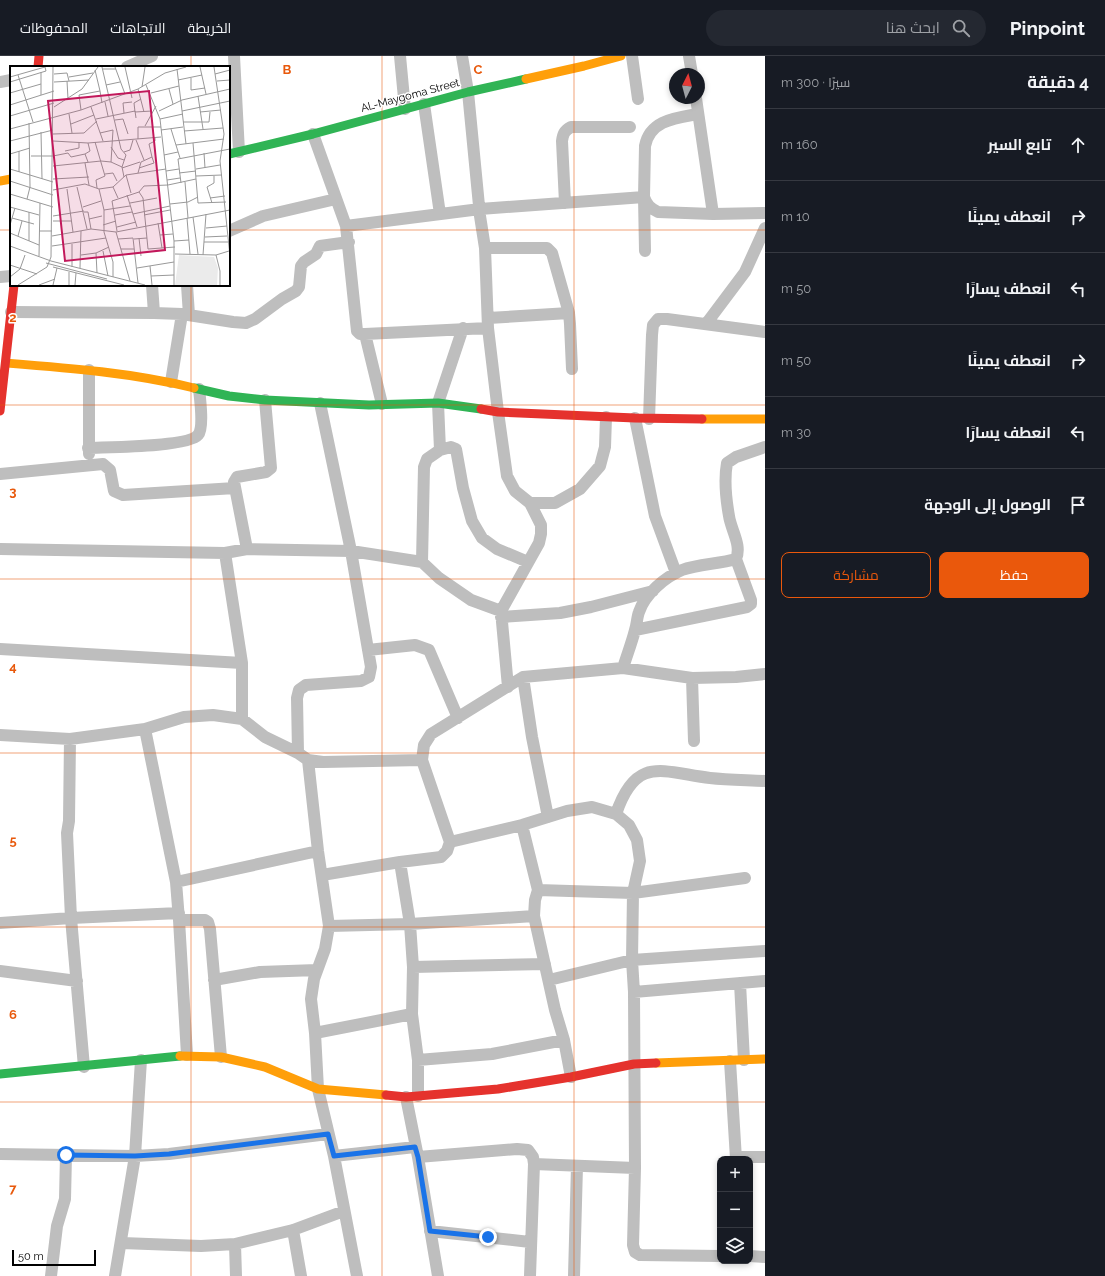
<!DOCTYPE html>
<html lang="ar">
<meta charset="utf-8">
<style>
:root{--surface:#171b24;--page:#242831;--text:#f1f3f6;--muted:#9ea1a6;--line:#363941;--accent:#ea580c}
body{margin:0;font-family:Raleway,Cairo,sans-serif;background:var(--page);color:var(--text);direction:rtl}
.controls{position:absolute;right:12px;bottom:12px;display:grid;overflow:hidden;border-radius:8px;box-shadow:0 2px 6px #0003}
.controls button{width:36px;height:36px;display:grid;place-items:center;padding:0;border:0;border-bottom:1px solid var(--line);background:var(--surface);color:var(--text);font:20px sans-serif}
.compass{position:absolute;left:669px;top:12px;width:36px;height:36px;border-radius:50%;background:var(--surface);box-shadow:0 2px 6px #0003;rotate:6deg}
.scale{position:absolute;left:12px;bottom:10px;width:84px;box-sizing:border-box;padding-left:4px;border:2px solid #000;border-top:0;font-size:11px;line-height:14px;white-space:nowrap;color:#000;-webkit-text-stroke:3px #fff;paint-order:stroke}
.stop{position:absolute;width:12px;height:12px;margin:-9px;border:3px solid #1a73e8;border-radius:50%;background:#fff}
.stop.end{background:#1a73e8;border-color:#fff;box-shadow:0 1px 4px #0008}
.list{margin:0;padding:0;list-style:none}
h2{display:flex;justify-content:space-between;align-items:center;height:52px;margin:0;padding:0 16px;font-size:17px}
h2 small{font-size:13px;font-weight:400;color:var(--muted)}
.list li{display:grid;grid-template-columns:26px 1fr auto;gap:12px;align-items:center;box-sizing:border-box;height:72px;padding:0 16px;border-top:1px solid var(--line)}
.list b{display:block;font-size:15px;white-space:nowrap}
.list em{font-size:13px;font-style:normal;color:var(--muted)}
.actions{display:flex;gap:8px;padding:12px 16px}
.actions a{flex:1;padding:9px 0;border:1px solid var(--accent);border-radius:8px;text-align:center;font-size:14px;color:var(--accent)}
.actions .main{background:var(--accent);color:#fff}
.icon{flex:none;width:22px;height:22px;fill:none;stroke:currentColor;stroke-width:2;stroke-linecap:round;stroke-linejoin:round}
.map{position:relative;flex:none;width:765px;height:1220px;overflow:hidden;direction:ltr}
header{display:flex;align-items:center;gap:24px;box-sizing:border-box;height:56px;padding:0 20px;background:var(--surface);border-bottom:1px solid var(--line)}
header strong{font-size:19px}
nav{display:flex;gap:22px;margin-inline-start:auto;font-size:14px}
.search{width:280px;height:36px;background:var(--page);display:flex;align-items:center;gap:10px;box-sizing:border-box;padding:0 14px;border-radius:22px;color:var(--muted);font-size:15px}
main{display:flex}
aside{flex:1;background:var(--surface)}
.map>svg:first-child{display:block}
.lines{fill:none;stroke-linecap:round;stroke-linejoin:round}
.street{stroke:#bebebe;stroke-width:12}
.fast{stroke:#30b455;stroke-width:9}
.slow{stroke:#ff9f0a;stroke-width:9}
.jam{stroke:#e5322d;stroke-width:9}
.route{stroke:#1a73e8;stroke-width:5}
.grid{fill:none;stroke:#e8590c;stroke-width:1;stroke-opacity:0.55}
.labels{text-anchor:middle;stroke-width:3;stroke-linejoin:round;paint-order:stroke}
.street-label{font-size:11px;fill:#000;stroke:#fff}
.inset-road{fill:none;stroke:#999;stroke-width:1}
.view{fill:#c2185b;fill-opacity:0.15;stroke:#c2185b;stroke-width:2}
.inset-edge{fill:none;stroke:#000;stroke-width:2}
.grid-label{font-size:13px;text-anchor:middle;font-weight:bold;fill:#e8590c;stroke:#fff;stroke-width:3;stroke-linejoin:round;paint-order:stroke}
</style>
<header>
<strong>Pinpoint</strong>
<div class="search"><svg class="icon" aria-label="search" viewBox="0 0 24 24"><circle cx="10" cy="10" r="6"/><path d="M15 15l6 6"/></svg>ابحث هنا</div>
<nav><a>الخريطة</a><a>الاتجاهات</a><a>المحفوظات</a></nav>
</header>
<main>
<aside>
<h2>4 دقيقة<small>سيرًا · 300 m</small></h2>
<ul class="list">
<li><svg class="icon" aria-label="ahead" viewBox="0 0 24 24"><path d="M12 20V5M6 11l6-6 6 6"/></svg><div><b>تابع السير</b></div><em>160 m</em></li>
<li><svg class="icon" aria-label="right" viewBox="0 0 24 24"><path d="M7 20v-9h11M14 6l5 5-5 5"/></svg><div><b>انعطف يمينًا</b></div><em>10 m</em></li>
<li><svg class="icon" aria-label="left" viewBox="0 0 24 24"><path d="M17 20v-9H6M10 6l-5 5 5 5"/></svg><div><b>انعطف يسارًا</b></div><em>50 m</em></li>
<li><svg class="icon" aria-label="right" viewBox="0 0 24 24"><path d="M7 20v-9h11M14 6l5 5-5 5"/></svg><div><b>انعطف يمينًا</b></div><em>50 m</em></li>
<li><svg class="icon" aria-label="left" viewBox="0 0 24 24"><path d="M17 20v-9H6M10 6l-5 5 5 5"/></svg><div><b>انعطف يسارًا</b></div><em>30 m</em></li>
<li><svg class="icon" aria-label="arrive" viewBox="0 0 24 24"><path d="M6 21V4h12l-3 4 3 4H6"/></svg><div><b>الوصول إلى الوجهة</b></div></li>
</ul>
<div class="actions"><a class="main">حفظ</a><a>مشاركة</a></div>
</aside>
<div class="map">
<svg width="765" height="1220" viewBox="0 0 765 1220">
<rect width="100%" height="100%" fill="#fff"/>
<g class="lines">
<path class="street" d="M234,0L239,96
M400,0L405,53
M462,0L468,36L480,160L485,192L488,272L498,356L507,420L515,435L530,447L541,469V478L539,487L501,555L508,631
M632,0L638,43
M689,0L692,18
M127,11L152,0
M0,26L11,24
M696,42L713,158
M424,48L440,158
M698,58C676,62 650,64 645,90L644,141C647,149 650,152 658,156L713,158L765,157
M313,78L346,170L357,275L360,278H365L488,272
M565,147L562,85C563,78 564,75 571,71H630
M346,170L480,153L644,141L645,195
M229,175L263,160L336,143
M485,192H547L552,197L569,257L570,268L572,313
M0,221L11,220
M152,229L154,257
M187,229L189,259
M11,256L154,257L182,258L233,266L246,267L255,263L282,243L296,235L299,231L301,210L304,206L316,198L320,190L349,186
M488,262L569,257
M706,268L745,216L765,172
M365,278L382,348
M171,326L182,258
M635,362L655,460L676,517
M649,363L652,279L653,269L658,263H667L765,276
M88,392C107,391 188,391 198,379C204,372 200,342 199,333
M440,394L451,391L456,393L463,432L472,465L482,482L497,493L528,506
M89,398V314
M0,418L103,408L110,414L114,435L123,439L235,432
M530,447H555L580,433L600,410L605,391L606,361
M0,493L225,497L247,493L351,495L422,506L439,522L471,544L501,555
M247,493L234,426L237,421L266,416L271,412L265,344
M225,497L242,607V663
M422,506L424,411L427,403L440,394L438,347L463,272
M501,561L560,557L591,551L653,535
M635,574L747,551L751,548V544L736,503
M0,593L242,607
M368,594L415,589L429,594L458,662
M623,612C627,599 632,586 635,574C637,568 637,561 639,556C645,538 665,521 682,514C698,508 719,508 736,503C742,489 731,474 729,460C726,443 724,423 727,407L736,401L765,391
M523,621L532,681L548,761
M692,622L694,685
M145,673L176,826L179,864L187,999
M0,679L70,683L145,673L184,661L213,659L242,663L265,681L298,697L308,704L323,706L422,704
M70,683L69,765L67,777L71,862L84,1011
M298,697L297,642L299,634L306,629L361,625L369,621L371,611L351,495L320,347
M308,704L318,795L329,870L325,893L314,923L311,943L315,977L318,1033L334,1100L357,1220
M616,758C636,699 662,716 710,722C728,724 747,724 765,725
M522,769L538,834L535,844L534,860L555,954L564,984L571,1021
M450,786L522,769L567,755L592,751L616,758L629,769L637,784L640,805L633,837L632,904L634,936L635,1112L633,1189L635,1196L640,1199L720,1200
M322,819L400,806
M176,826L318,795
M538,834L633,837L745,822
M179,864H205L208,866L210,873L221,1001
M0,867L71,862L179,857
M329,870L410,868L534,860
M413,911L545,908
M0,915L77,925
M214,924L260,916L317,914
M549,924L632,904L765,895
M740,927L744,1004
M634,936L765,925
M315,977L412,958
M418,1004L492,998L564,984
M730,1005L736,1103
M418,1040V1004L412,958L413,911L410,868L400,806L441,801L447,795L450,786L422,704L424,689L431,678L523,621L623,612L692,622L736,621L765,618
M406,1041L418,1101L438,1220
M0,1098L135,1100L169,1098L328,1078
M334,1100L415,1091
M418,1101L517,1093L528,1094L533,1101L534,1108L530,1220
M736,1101H765
M534,1108L635,1112
M293,1174L301,1220
M430,1175L530,1186
M122,1187L201,1190L235,1188L293,1174L344,1155
M235,1188L236,1220
M750,1200L765,1201
M51,1220L57,1170L65,1143L66,1099
M115,1220L135,1100L141,1004
M574,1220L577,1110"/>
<path class="fast" d="M229,98L313,78L468,36L526,23
M194,332L229,340L265,344L369,349L438,347L481,353
M0,1018L180,1000"/>
<path class="slow" d="M526,23L584,10L621,0
M0,125L11,123
M6,307C69,312 133,317 194,332
M702,363H765
M180,1000L221,1001L265,1011L318,1033L386,1039
M656,1007L765,1003"/>
<path class="jam" d="M38,11L39,0
M481,353L498,356L635,362L702,363
M0,355L14,229
M386,1039L406,1041L498,1033L571,1021L634,1008L656,1007"/>
</g>
<g class="lines">
<path class="route" d="M66,1099L135,1100L169,1098L328,1078L334,1100L415,1091L418,1101L430,1175L488,1181"/>
</g>
<path class="grid" d="M191,0V11M382,0V1220M574,0V1220M0,174H11M229,174H765M191,229V1220M0,349H765M0,523H765M0,697H765M0,871H765M0,1046H765"/>
<g class="labels">
<g class="street-label">
<text transform="translate(410 39) rotate(-15)" y="4">AL-Maygoma Street</text>
</g>
</g>
<g transform="translate(10 10)">
<rect width="220" height="220" fill="#fff"/>
<path d="M169,189L204,191L208,202L207,219H165Z" fill="#ebebeb"/>
<path class="inset-road" d="M92,1L111,83L116,89L112,101L114,111M105,1L115,28M115,1L122,32M190,1L196,28M204,1L214,68L210,95L220,190M93,3H106M167,3L176,78M85,4L90,25M44,8L57,7L59,15M205,8L220,4M8,9L23,56M0,11L35,1M59,11L83,7M181,12V24L195,22M168,14L192,9M57,15L58,33M207,15L220,14M0,16L36,5L35,1M44,16L79,14M96,19L110,16M136,19L150,53L164,175V219M132,21L135,1M128,23L134,46M159,23L163,38M0,27L31,18M141,27L169,20M31,29V6M69,29L90,25L92,37M69,29L71,44M188,30L193,63M131,33L124,37L125,46L142,45M95,36L98,50M0,39L44,25M44,41L72,23L88,1M81,41L93,75M149,45L172,34L220,23M172,45L220,35M190,46L211,44M114,47L113,37L122,36M59,48L62,67M0,50L44,37M86,53L125,45L126,52M150,53L173,48M105,54L113,53L118,68M173,56H199L200,46M61,58L84,49M135,60L146,40M0,63L71,44L128,23L155,7L176,1M161,63L170,92M151,64L173,61M174,65L213,62M31,66L32,113M90,67L103,64M43,68L74,67L87,55M128,73V61H151M126,74L134,94M0,75L43,64M43,75L78,77L151,71M85,76L95,110L86,114L87,122M183,77L188,137L216,136M166,79L214,73M101,81L108,92L114,94M9,85V106M55,85L69,82V76M114,86L120,84L123,74M194,87L195,102M0,88L20,82M154,89L168,86M21,90H43L58,87L61,91L75,88M78,96L75,88L80,85L78,77M101,96L103,64M75,97L79,119M43,100L91,95L101,96L112,101M112,102L130,96M129,102L144,97L142,91M0,103L43,116M186,103L210,99M156,105L169,103M128,107L131,96L142,91L139,78L145,75V72M169,107L186,105M95,108L103,107L107,115M116,109L121,127M186,110L212,109M43,113L79,111M157,114L170,112M0,115L43,129M175,116L178,152M171,117L168,93L220,83M67,121L77,163M103,121L116,109L156,103M103,121L108,132M57,123L63,166M89,123L94,144V166L103,196V211M43,124L75,118L89,123L103,121M129,126L134,120L158,119L186,113M0,128L43,141M117,129L127,161M200,132L215,130M17,133L20,121L19,57M120,137L147,132M202,137L197,121L204,117V110M160,138L178,136L188,131M0,141L29,149M73,141L91,135M94,144L120,140M19,146V175M74,146H78L81,163M123,148L160,140M105,149L122,146M134,149L160,144M43,150L74,145M183,151L188,188M2,152L24,158M177,152L180,188M79,153L92,150M43,155H61M148,157L152,182M0,159L5,142M93,159L106,155M107,161L126,156M196,162L217,160M29,165H42M107,165L102,135L129,126L133,132L138,183L165,181M106,166L120,215M0,167L29,179M150,169L163,168M8,170L12,155M42,170L81,163L106,166L220,144M195,171L217,170M129,172L131,190M108,173L123,172L128,217M124,173L137,172M164,175L179,174M194,176H218M0,180L41,195L135,219M42,180L96,172M111,183H124M93,185L98,210M86,187L87,207M165,188L206,189L219,185M71,189L86,187L99,181M193,189L196,148M206,189L210,205V219M29,190L30,137M36,197L97,213M0,199L27,208M140,200L142,219M43,201L114,219M62,201V178M70,202L71,165M127,202L164,196M59,206V219M141,210L164,209M0,211L10,203L15,189M8,219L37,201L41,191L43,1M29,219L45,213M43,219L47,202M65,219L66,207"/>
<path class="view" d="M139,25L155,184L55,195L38,35Z"/>
<rect width="220" height="220" class="inset-edge"/>
</g>
<g class="grid-label">
<text x="287" y="18">B</text>
<text x="478" y="18">C</text>
<text x="13" y="266">2</text>
<text x="13" y="440">3</text>
<text x="13" y="615">4</text>
<text x="13" y="789">5</text>
<text x="13" y="963">6</text>
<text x="13" y="1137">7</text>
</g>
</svg>
<div class="controls">
<button>+</button>
<button>−</button>
<button><svg class="icon" aria-label="layers" viewBox="0 0 24 24"><path d="M12 4l9 5-9 5-9-5zM3 14l9 5 9-5"/></svg></button>
</div>
<svg class="compass" viewBox="-18 -18 36 36"><path d="M0-13l5 13h-10z" fill="#e53935"/><path d="M0 13l5-13h-10z" fill="#9ea1a6"/></svg>
<div class="scale">50 m</div>
<div class="stop" style="left:66px;top:1099px"></div>
<div class="stop end" style="left:488px;top:1181px"></div>
</div>
</main>
